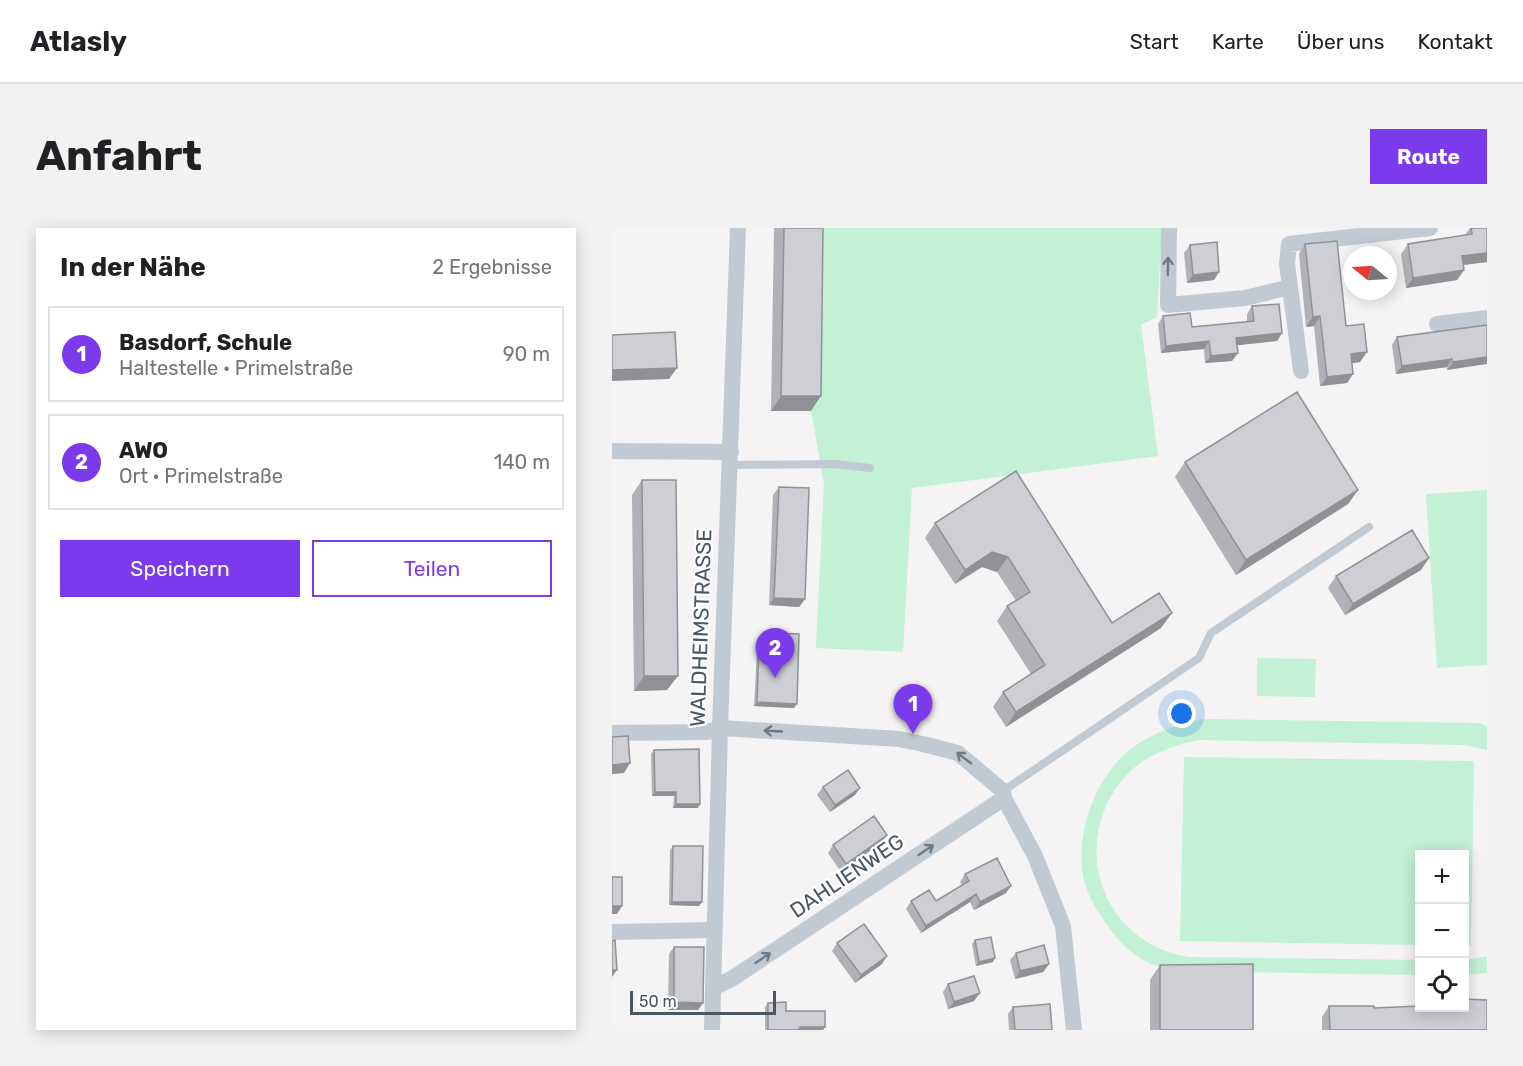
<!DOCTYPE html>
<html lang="de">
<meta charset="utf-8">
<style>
:root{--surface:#fff;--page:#f2f2f2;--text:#202124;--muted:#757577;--line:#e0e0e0;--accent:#7c3aed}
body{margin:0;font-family:Rubik,sans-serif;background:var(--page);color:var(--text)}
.controls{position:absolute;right:18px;bottom:18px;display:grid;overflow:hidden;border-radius:0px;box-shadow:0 3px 15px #0003}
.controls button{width:54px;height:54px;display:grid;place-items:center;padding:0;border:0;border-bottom:2px solid var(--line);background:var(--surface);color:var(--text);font:30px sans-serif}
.compass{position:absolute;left:731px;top:18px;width:54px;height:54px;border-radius:50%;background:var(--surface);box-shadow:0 3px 15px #0003;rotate:288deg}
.scale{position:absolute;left:18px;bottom:15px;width:146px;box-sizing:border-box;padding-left:6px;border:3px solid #4a5661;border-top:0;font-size:16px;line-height:21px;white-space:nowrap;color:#4a5661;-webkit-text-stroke:4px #fff;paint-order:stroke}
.you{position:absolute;left:570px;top:486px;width:21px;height:21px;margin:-15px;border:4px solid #fff;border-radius:50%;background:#1a73e8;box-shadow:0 0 0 9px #1a73e833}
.badge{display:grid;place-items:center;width:39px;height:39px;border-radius:50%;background:var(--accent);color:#fff;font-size:20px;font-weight:700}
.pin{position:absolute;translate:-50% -50px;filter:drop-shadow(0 2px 3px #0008)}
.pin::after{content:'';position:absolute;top:32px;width:21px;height:18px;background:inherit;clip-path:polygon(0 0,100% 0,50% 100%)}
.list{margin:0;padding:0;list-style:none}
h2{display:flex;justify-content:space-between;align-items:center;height:78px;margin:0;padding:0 24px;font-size:26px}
h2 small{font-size:20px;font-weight:400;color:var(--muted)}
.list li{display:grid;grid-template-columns:39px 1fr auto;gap:18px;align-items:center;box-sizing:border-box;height:96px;margin:0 12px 12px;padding:0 12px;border:2px solid var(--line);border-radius:0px}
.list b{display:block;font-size:22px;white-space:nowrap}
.list p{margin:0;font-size:20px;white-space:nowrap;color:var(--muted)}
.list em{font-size:20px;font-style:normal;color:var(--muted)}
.actions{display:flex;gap:12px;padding:18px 24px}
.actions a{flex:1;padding:14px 0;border:2px solid var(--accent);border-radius:0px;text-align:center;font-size:21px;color:var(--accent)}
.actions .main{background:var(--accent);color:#fff}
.icon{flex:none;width:33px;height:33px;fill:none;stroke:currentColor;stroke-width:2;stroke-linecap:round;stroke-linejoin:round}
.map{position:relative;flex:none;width:875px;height:802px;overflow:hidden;border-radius:0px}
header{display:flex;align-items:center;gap:36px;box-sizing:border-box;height:84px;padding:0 30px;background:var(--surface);border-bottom:2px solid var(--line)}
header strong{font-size:28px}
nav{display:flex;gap:33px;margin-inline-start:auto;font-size:21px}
.intro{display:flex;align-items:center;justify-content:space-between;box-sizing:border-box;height:144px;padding:0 36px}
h1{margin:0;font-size:42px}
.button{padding:15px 27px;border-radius:0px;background:var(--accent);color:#fff;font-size:21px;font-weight:700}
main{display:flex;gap:36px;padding:0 36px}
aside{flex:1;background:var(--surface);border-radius:0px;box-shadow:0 3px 15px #0003}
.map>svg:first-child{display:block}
.green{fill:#c3f1d5}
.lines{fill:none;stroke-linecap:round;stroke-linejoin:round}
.service{stroke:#c1cad2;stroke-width:8}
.minor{stroke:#c1cad2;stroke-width:16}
.wall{fill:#b0b2b7}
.shaded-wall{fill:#909195}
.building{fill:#cdcfd5;stroke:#909195;stroke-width:1.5}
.oneway{stroke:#6e7983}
.labels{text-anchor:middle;stroke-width:4.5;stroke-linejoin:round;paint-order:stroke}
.street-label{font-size:21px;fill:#4a5661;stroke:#fff}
</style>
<header>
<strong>Atlasly</strong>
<nav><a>Start</a><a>Karte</a><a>Über uns</a><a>Kontakt</a></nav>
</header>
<div class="intro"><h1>Anfahrt</h1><a class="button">Route</a></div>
<main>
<aside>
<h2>In der Nähe<small>2 Ergebnisse</small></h2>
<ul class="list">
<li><span class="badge">1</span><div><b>Basdorf, Schule</b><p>Haltestelle · Primelstraße</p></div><em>90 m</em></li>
<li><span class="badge">2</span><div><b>AWO</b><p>Ort · Primelstraße</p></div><em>140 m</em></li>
</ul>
<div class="actions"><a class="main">Speichern</a><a>Teilen</a></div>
</aside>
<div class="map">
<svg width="875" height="802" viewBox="0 0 875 802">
<rect width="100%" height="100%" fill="#f5f3f3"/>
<path class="green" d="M201,0H550L545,89L529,97L546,228L300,260L291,424L204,420L212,255L199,183Z
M875,262V437L825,440L814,266Z
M645,430L704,431L703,469L645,468Z
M591,491L867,495L875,498V522L852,517L587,512C558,518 530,528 511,551C455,618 492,718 579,729L807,732V747L576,743C566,741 554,741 544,738C526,732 509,716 498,701C487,686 475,668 471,648C464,607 481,555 513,526C534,507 563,497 591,491Z
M572,529L862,533L859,718H853L852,626H808L807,717L568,713Z
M875,728V745L853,747V732Z"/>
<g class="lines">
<path class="service" d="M118,237L222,236L258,240
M391,563L587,430L599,405L757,299"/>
<path class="minor" d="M557,0L556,77L633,70L678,59
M825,96L875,90
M689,143L675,36L677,16L818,0
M0,223L119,224
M0,505L96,504L108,500L287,511L311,516L346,525L391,563L392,570L423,628L451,698L462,802
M0,704L102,702
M101,760L121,750L392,570
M100,802L108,500L126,0"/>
</g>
<path class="wall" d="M162,0H211L199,183H159Z
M858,0H875V34L851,37L852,42L845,52L794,60L789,26L796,16L853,7Z
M693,16L734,98L748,134L740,135L741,146L735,155L708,158L702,98L694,99L687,26Z
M578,17L602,52L575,55L572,25Z
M640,78L670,105L665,113L625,117L620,133L593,135L592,121L549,125L546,96L551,88L580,99L635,94V86Z
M875,97L835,142V139L784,146L780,117L785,109Z
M573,234L746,262L736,276L624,347L563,249Z
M404,243L500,395L549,400L394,499L381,479L391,464L419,446L385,393L395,378L404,373L385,344L370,339L343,356L313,310L323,295Z
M30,252L55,462L22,463L20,267Z
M167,259L193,371L187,379L157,377L161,267Z
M809,342L733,387L716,360L724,348Z
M161,405L182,480L142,478L145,422L147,418L158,419V409Z
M42,522L86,580H61L62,568H40L39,526Z
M211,559L243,567L218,584L205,567Z
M270,614L229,644L216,625L221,617Z
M61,618L87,678L57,677L58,622Z
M353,646L394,665L362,682L358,674L309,705L294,681L299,673H324L350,657L348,654Z
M363,712L381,734L364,738L360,716Z
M225,715L270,736L243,755L220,723Z
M62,719L91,775L86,782H56L57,726Z
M404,725L437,736L431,744L403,751L398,732Z
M548,737L641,802H538V752Z
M336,756L362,773L336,781L331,764Z
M156,775L174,783L213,799L211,802H153V779Z
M717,778L762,780H852L875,802H710V789Z
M401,779L440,802H397L396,786Z"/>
<path class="shaded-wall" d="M875,25V34L843,38L850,28Z
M852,42L845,52L794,60L801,50Z
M607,44L602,52L575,55L581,47Z
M708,88L702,98L694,99L701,89Z
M670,105L665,113L619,118L624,110Z
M597,113L592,121L549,125L554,118Z
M755,124L748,134L733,136L739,126Z
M626,125L620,133L593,135L599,128Z
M875,129V136L835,142L841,134Z
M840,131L835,139L784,146L790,138Z
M65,140L57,151L0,153V142Z
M741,146L735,155L708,158L715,149Z
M169,168H209L199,183H159Z
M746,262L736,276L624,347L634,332Z
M380,324L396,329L385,344L370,339L343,356L353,342Z
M817,330L809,342L733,387L741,376Z
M162,370L193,371L187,379L157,377Z
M560,385L549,400L394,499L404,484Z
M32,448H66L55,462L22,463Z
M145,474L185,476L182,480L142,478Z
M18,535L12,545L0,546V537Z
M248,560L243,567L218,584L223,577Z
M43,564H64L62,568H40Z
M64,576H88L86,580H61Z
M275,607L270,614L229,644L234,636Z
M399,658L394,665L362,682L368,674Z
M364,666L358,674L309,705L314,698Z
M60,674H90L87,678L57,677Z
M0,678H10L5,686H0Z
M275,728L270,736L243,755L249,747Z
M383,730L381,734L364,738L367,734Z
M437,736L431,744L403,751L408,743Z
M0,742H5L0,749Z
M368,765L362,773L336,781L342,774Z
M62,774L91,775L86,782H56Z
M188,799H213L211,802H184Z"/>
<path class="building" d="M172,0H211L209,168H169Z
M859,0H875V25L850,28L852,42L801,50L796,16L860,6Z
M725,13L734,98L752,96L755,124L739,126L741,146L715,149L708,88L701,89L693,16Z
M605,14L607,44L581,47L578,17Z
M667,76L670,105L624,110L626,125L599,128L597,113L554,118L551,88L578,85L580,99L642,93L640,78Z
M875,97V129L841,134L840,131L790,138L785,109Z
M63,104L65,140L0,142V107Z
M685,164L746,262L634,332L573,234Z
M404,243L500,395L547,365L560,385L404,484L391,464L433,437L395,378L418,364L396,329L380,324L353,342L323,295Z
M30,252H64L66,448H32Z
M167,259L197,260L193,371L162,370Z
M800,302L817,330L741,376L724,348Z
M161,405L187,406L185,476L145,474L147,418L160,419Z
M16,508L18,535L0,537V509Z
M87,521L88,576H64V564H43L42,522Z
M236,542L248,560L223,577L211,559Z
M262,588L275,607L234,636L221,617Z
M61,618H91L90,674H60Z
M385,630L399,658L368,674L364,666L314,698L299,673L317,662L324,673L357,653L353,646Z
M0,649H10V678H0Z
M252,696L275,728L249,747L225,715Z
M379,709L383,730L367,734L363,712Z
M3,712L5,742H0V713Z
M432,717L437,736L408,743L404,725Z
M62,719H92L91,775L62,774Z
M641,736V802H548V737Z
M362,748L368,765L342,774L336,756Z
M852,771L875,772V802H718L717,778H762V780L807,778V780H852Z
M174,774V783H213V799H188V801L184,802H156V775Z
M438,776L440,802H403L401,779Z"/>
<defs><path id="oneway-shaft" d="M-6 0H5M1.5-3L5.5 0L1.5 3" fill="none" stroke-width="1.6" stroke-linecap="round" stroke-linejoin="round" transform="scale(1.5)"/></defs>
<g class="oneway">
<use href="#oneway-shaft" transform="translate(556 38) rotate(-89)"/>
<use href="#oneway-shaft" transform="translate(161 503) rotate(-177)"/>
<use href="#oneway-shaft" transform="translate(352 530) rotate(-143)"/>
<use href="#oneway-shaft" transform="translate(314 622) rotate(-34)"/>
<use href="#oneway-shaft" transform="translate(151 730) rotate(-34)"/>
</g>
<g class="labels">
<g class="street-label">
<text transform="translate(89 400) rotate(-88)" y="7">WALDHEIMSTRASSE</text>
<text transform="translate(235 648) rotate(-34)" y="7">DAHLIENWEG</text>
</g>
</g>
</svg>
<div class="controls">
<button>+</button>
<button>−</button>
<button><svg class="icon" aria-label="locate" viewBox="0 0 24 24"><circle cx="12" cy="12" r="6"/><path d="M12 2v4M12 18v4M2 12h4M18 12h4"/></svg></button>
</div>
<svg class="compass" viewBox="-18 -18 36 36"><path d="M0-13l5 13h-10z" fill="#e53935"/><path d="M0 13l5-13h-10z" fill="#757577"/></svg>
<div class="scale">50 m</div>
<div class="you"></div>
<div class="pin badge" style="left:301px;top:506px">1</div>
<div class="pin badge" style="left:163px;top:450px">2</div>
</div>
</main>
